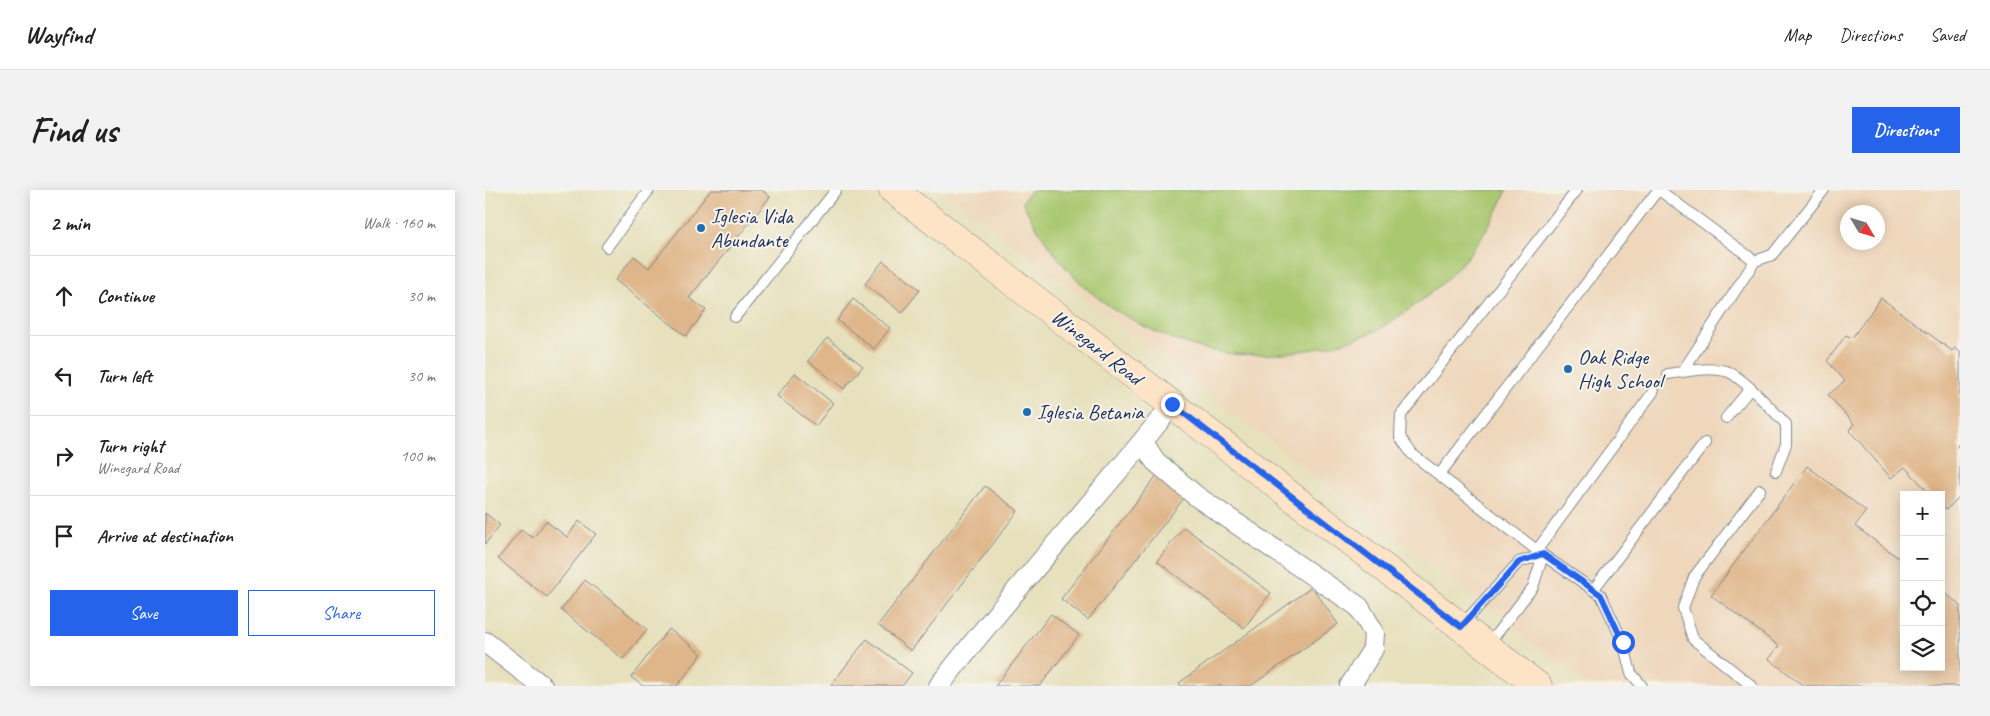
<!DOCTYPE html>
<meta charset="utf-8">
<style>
:root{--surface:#fff;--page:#f2f2f2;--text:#222;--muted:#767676;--line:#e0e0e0;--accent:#2563eb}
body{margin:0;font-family:Caveat,sans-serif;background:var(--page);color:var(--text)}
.controls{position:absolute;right:15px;bottom:15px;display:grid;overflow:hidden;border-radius:0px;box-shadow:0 2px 12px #0003}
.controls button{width:45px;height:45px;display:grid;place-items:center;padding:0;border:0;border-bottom:1px solid var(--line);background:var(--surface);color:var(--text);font:25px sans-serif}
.compass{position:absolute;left:1355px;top:15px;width:45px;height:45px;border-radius:50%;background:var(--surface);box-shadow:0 2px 12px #0003;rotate:128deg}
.stop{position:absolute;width:15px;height:15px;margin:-11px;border:4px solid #2563eb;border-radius:50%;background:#fff}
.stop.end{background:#2563eb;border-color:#fff;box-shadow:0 1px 5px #0008}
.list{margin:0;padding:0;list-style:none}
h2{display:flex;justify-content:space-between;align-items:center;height:65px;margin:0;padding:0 20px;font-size:21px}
h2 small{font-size:16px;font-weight:400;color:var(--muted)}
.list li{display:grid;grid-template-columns:32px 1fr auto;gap:15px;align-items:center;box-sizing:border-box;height:80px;padding:0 20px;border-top:1px solid var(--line)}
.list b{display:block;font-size:19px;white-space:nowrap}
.list p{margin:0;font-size:16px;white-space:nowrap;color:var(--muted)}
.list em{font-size:16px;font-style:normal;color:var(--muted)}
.actions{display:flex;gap:10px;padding:15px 20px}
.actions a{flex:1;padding:11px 0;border:1px solid var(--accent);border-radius:0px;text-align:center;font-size:18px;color:var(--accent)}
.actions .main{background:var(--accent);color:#fff}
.icon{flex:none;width:28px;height:28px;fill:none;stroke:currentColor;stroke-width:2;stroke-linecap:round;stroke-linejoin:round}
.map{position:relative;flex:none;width:1475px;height:496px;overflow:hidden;border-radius:0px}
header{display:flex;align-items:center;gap:30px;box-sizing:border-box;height:70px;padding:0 25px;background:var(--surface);border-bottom:1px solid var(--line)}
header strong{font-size:24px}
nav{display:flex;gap:28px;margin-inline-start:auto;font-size:18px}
.intro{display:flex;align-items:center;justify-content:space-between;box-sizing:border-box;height:120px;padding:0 30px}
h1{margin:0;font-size:35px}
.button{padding:12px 22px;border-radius:0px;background:var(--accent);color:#fff;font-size:18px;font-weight:700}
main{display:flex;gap:30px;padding:0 30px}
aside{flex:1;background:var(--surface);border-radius:0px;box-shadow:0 2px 12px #0003}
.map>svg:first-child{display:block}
.built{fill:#eed7bb;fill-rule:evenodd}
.green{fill:#a9c86f;stroke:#627c66}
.building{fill:#dfb68a}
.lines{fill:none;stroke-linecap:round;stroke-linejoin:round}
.lane-casing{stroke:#80888d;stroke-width:12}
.street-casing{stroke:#80888d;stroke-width:22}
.secondary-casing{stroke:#80888d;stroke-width:29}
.lane{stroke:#fff;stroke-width:10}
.street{stroke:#fff;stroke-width:20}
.secondary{stroke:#fee4c6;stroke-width:28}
.route{stroke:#2563eb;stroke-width:6}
.poi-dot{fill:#1f6fb2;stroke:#f7f3e8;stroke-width:2}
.labels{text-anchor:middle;stroke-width:4;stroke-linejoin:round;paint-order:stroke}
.poi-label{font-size:21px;fill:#1b2f5e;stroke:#f7f3e8;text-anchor:start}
.street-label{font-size:21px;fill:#1b2f5e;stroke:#f7f3e8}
</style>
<header>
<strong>Wayfind</strong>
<nav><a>Map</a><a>Directions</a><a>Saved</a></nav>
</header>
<div class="intro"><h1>Find us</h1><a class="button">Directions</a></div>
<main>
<aside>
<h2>2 min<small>Walk · 160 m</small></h2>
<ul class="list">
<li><svg class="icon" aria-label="ahead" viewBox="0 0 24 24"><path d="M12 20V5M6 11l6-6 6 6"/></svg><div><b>Continue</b></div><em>30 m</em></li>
<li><svg class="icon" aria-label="left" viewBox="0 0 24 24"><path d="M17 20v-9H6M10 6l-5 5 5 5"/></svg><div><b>Turn left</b></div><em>30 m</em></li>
<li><svg class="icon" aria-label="right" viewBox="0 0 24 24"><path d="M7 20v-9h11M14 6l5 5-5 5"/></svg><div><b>Turn right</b><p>Winegard Road</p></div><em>100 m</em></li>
<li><svg class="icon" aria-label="arrive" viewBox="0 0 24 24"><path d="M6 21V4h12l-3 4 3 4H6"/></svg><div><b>Arrive at destination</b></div></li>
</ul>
<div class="actions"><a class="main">Save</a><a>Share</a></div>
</aside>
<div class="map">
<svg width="1475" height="496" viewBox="0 0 1475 496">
<rect width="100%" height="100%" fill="#f7f3e8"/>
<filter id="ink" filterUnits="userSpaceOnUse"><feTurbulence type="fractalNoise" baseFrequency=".02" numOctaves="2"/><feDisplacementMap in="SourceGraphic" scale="10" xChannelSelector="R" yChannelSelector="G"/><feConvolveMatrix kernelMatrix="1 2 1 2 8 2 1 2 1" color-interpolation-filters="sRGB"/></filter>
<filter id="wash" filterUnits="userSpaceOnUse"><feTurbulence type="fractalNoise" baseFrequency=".0096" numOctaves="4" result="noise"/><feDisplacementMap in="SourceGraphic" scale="20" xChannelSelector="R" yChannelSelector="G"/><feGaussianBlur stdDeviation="1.12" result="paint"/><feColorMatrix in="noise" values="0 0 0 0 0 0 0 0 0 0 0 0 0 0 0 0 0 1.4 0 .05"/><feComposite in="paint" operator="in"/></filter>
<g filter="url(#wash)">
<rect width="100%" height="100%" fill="#e6e0bc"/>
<path class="built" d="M459,0H1475V496H1104ZM1362,22H1392V52H1362ZM1419,305H1456V477H1419Z"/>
<path class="green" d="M546,0H1022C998,55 966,92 916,125C908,130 899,137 890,141C862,154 829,160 799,163C777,165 755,166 734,162C696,156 649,134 617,111C582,86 557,49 537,12Z"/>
<g id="blocks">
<path class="building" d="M226,0H277L285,7L204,108L221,120L201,146L130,90L149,66L164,78Z
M398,71L435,100L417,123L380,94Z
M1396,108L1467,161L1470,158L1475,162V253L1472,256L1475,259V306L1461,320L1456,315V305H1446L1420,277L1406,288L1364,240L1369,234L1343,205L1360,191L1342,171L1361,145L1367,148Z
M368,109L405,138L389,159L352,130Z
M342,148L378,176L359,199L323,171Z
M310,183L348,213L331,236L292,206Z
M1322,276L1381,321L1370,336L1419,372V477H1456V400L1475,415V496H1319L1284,469L1294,456L1226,405Z
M676,280L704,302L603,430L576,409Z
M500,296L533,321L426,461L393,435Z
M0,323L15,335L0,354Z
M61,331L82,347L94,331L111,344L62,407L13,369L36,340L48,348Z
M699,337L786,403L759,438L672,371Z
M100,390L162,439L138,469L76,420Z
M827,397L853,434L766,496H696L694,493Z
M566,424L594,445L555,496H510Z
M184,439L217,464L192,496H158L146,487Z
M382,449L427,483L417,496H345Z"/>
</g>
</g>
<g filter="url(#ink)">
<use href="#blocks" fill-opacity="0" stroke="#80888d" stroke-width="1"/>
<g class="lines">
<defs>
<path id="lane" d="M1092,0L916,225L915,247L927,264L1058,365L1116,405L1138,452L1146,483L1157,496
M1174,0L1270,71L1287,65L1339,0
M122,57L164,0
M250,127L351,0
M1197,182L1270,71
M1183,184C1202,181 1222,177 1241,181C1256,185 1289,222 1301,234V254L1291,281
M1241,228L1265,199
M954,285L1173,0
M1052,360L1168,202
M1108,400L1220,253
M976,436L1034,372L1058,365
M1002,456L1048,397L1058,365
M1267,496L1208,449L1198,418L1209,387L1275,300"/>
<path id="street" d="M658,252L670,271L711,306L874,417L889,443L888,459L865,496
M0,452L57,496
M454,496C528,399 612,310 687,215"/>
<path id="secondary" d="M408,0L1053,496"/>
</defs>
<use href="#lane" class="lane-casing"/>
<use href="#street" class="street-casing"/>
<use href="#secondary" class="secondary-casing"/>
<use href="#lane" class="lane"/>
<use href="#street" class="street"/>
<use href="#secondary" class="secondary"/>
</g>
</g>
<g class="lines" filter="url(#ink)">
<path class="route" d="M687,214L976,437L1034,372L1058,364L1116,405L1138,452"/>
</g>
<g class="poi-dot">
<circle cx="216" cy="38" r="5"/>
<circle cx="1083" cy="179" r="5"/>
<circle cx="542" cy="222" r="5"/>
</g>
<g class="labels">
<g class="poi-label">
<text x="226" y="33">Iglesia Vida<tspan x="226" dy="24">Abundante</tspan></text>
<text x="1093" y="174">Oak Ridge<tspan x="1093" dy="24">High School</tspan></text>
<text x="552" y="229">Iglesia Betania</text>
</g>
<g class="street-label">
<text transform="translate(612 157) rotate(38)" y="7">Winegard Road</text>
</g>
</g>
</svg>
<div class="controls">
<button>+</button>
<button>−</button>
<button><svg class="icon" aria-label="locate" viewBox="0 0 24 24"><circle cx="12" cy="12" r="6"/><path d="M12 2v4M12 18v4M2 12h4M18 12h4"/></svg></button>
<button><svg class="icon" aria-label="layers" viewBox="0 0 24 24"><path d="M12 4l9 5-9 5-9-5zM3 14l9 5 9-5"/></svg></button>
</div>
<svg class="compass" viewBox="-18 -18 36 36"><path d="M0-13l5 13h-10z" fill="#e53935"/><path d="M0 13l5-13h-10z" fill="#767676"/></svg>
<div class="stop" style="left:1138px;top:452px"></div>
<div class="stop end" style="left:687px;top:214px"></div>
</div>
</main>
